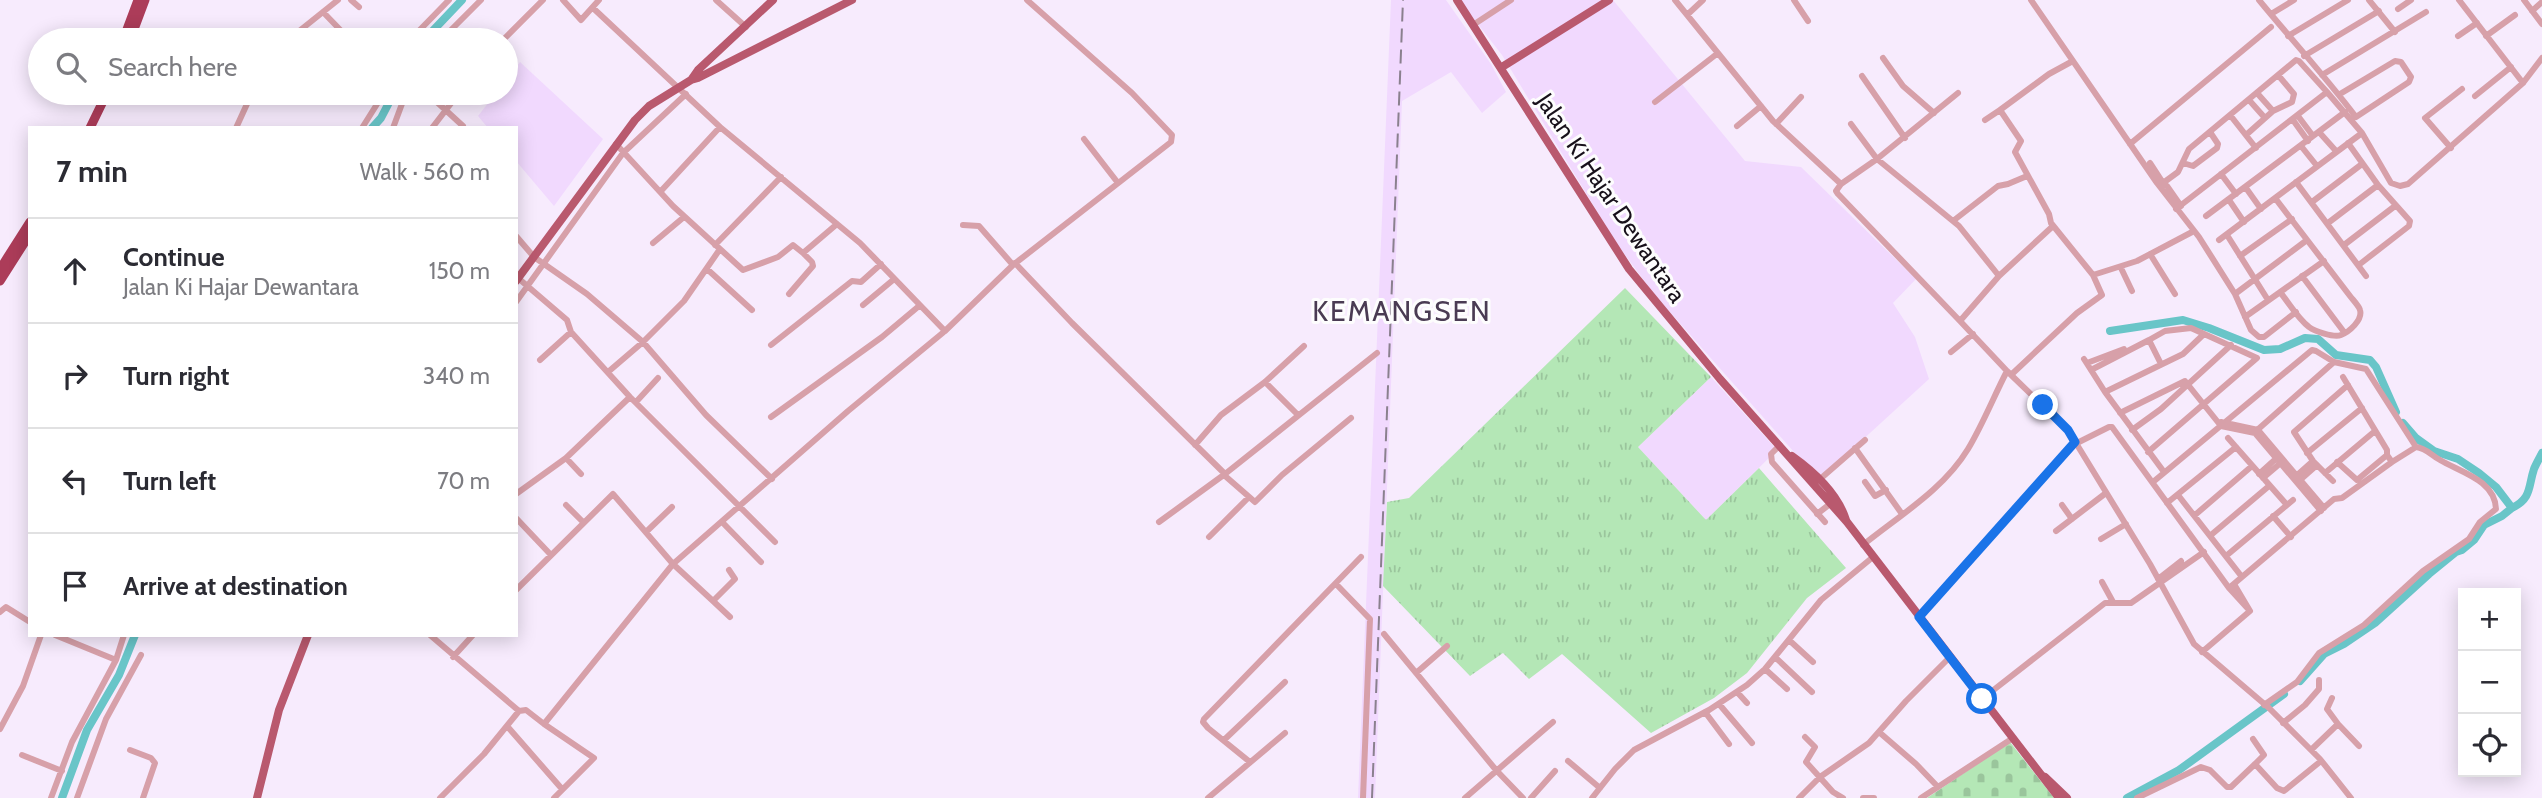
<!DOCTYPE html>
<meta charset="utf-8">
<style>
:root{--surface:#fff;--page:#f7f7f7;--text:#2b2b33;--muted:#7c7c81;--line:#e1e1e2}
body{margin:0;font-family:Cabin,sans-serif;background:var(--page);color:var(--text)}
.controls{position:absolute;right:21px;bottom:21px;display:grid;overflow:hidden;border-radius:0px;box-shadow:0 4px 18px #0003}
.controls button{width:63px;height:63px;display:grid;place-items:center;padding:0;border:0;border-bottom:2px solid var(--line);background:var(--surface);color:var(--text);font:35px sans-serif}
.stop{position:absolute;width:21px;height:21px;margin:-16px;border:5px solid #1a73e8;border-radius:50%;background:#fff}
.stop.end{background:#1a73e8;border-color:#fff;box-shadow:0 2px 7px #0008}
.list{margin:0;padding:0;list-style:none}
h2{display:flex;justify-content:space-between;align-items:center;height:91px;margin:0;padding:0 28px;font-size:30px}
h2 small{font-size:23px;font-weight:400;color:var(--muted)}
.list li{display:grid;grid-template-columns:46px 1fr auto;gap:21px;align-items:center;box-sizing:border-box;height:105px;padding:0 28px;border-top:2px solid var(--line)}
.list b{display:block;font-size:26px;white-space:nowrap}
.list p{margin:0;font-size:23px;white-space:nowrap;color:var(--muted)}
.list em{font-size:23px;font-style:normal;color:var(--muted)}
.icon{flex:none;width:38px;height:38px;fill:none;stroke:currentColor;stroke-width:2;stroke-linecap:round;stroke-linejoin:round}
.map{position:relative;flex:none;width:2542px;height:798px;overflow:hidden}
.search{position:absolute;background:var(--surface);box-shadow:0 4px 18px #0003;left:28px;top:28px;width:490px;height:77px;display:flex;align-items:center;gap:18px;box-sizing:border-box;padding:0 24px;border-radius:38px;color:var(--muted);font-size:26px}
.panel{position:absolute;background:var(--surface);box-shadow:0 4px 18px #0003;left:28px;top:126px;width:490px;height:511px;border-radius:0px}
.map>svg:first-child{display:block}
.built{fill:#f1d9fe}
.grass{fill:url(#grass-tufts)}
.cemetery{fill:url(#cemetery-stones)}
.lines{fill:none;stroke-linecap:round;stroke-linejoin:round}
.river{stroke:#69c5c8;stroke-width:8}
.minor{stroke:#d7a0a9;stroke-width:6}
.major{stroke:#b9596e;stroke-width:8}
.highway{stroke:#ac3c59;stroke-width:9}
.rail{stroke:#8a808e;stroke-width:2;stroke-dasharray:14 7;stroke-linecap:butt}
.route{stroke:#1a73e8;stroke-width:9}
.labels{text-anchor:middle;stroke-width:6;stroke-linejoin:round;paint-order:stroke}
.street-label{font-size:24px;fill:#17101a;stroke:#fdfdfd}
.quarter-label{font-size:28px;letter-spacing:2px;fill:#4a3b53;stroke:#fdfdfd}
</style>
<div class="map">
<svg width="2542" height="798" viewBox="0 0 2542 798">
<defs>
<pattern id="grass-tufts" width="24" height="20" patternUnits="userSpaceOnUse" patternTransform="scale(1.75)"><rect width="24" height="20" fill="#b4e7b6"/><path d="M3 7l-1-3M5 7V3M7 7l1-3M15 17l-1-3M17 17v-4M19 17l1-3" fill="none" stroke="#9ac59c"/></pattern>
<pattern id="cemetery-stones" width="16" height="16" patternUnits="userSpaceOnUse" patternTransform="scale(1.75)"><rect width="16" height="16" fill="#b4e7b6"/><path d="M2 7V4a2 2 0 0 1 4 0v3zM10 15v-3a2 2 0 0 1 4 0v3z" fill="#9ac59c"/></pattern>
</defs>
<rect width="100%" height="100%" fill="#f7ebfd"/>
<path class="built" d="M1391,0H1446L1491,64L1506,92L1482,113L1451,72L1402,101L1375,798H1358Z
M1459,0H1613L1745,161L1801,167L1916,279L1893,303L1915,337L1929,379L1823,476L1794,452L1654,294L1617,244L1502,55Z
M520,62L603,139L554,206L516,161V128H488L478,116L496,93H506V81Z
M1711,377L1777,450L1706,520L1638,447Z"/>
<path class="grass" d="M1625,288L1711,377L1638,447L1706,520L1759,468L1846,568L1807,598L1747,673L1714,698L1651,733L1562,654L1529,679L1503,653L1470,676L1383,586L1387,502L1409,498Z"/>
<path class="cemetery" d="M2010,742L2054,798H1927Z"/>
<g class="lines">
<path class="river" d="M424,40L462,0
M372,128L381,118L394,93
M2110,331L2183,320L2209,328L2264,350L2280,349L2305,338L2318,339L2336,355L2370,360L2376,367L2396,412
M2403,423L2416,438L2434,451L2458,459L2479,473L2496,487L2512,508C2532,498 2528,487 2534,469C2536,464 2539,459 2542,453
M2300,681L2324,654L2344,644L2375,623L2429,574L2456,552L2462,550L2474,540L2484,525L2502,516L2512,508
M62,798L87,730L119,675L135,635
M2127,798L2179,770L2284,694"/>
<path class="minor" d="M351,0L359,7
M563,0L581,20L599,0
M716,0L746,27
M1675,0L1773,121L1841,184L1877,159L1959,226L1999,276L1960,321L2007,371C1994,396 1983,424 1968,449C1943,490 1900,515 1863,545
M1794,0L1808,21
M2031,0L2157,183L2199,237L2235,294L2251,330L2259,337H2264L2296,312
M2259,0C2291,39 2325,76 2356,117L2409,82L2411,77L2401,62L2395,61L2340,94
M2369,0L2395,32
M2459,0L2523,83
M2524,0L2542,24
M593,8L720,127L860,243L945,331
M2398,9L2411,0
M2532,11L2542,2
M323,12L350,40
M2271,14L2294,0
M1687,15L1703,0
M1473,25L1511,0
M2288,36L2348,0
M2458,36L2477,23
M2486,36L2515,15
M288,40L338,0
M410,40L449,0
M441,40L481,0
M503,40L543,0
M2304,56L2379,11
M1883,58L1903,86L1934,113
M2322,75L2426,12
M1862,76L1905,138
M427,93L463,126
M2257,93L2273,111
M2475,96L2511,67
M2249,100L2265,118
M1655,102L1718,53
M2230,115L2256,148
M2298,116L2313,136
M1985,120L2000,110
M2293,120L2308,141
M1776,124L1801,97
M1851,124L1877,159L1958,93
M1737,126L1761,106
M236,128L252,93
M362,128L384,93
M393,128L406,93
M432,128L459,93
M2319,132L2336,151
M2246,135L2273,111L2292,102L2294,94L2278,75
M1084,139L1118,183
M2348,143L2378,185L2410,221L2409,226L2360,264
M616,144L673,206L743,270L778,257L793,245L803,253L837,224
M2130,144L2271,27
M2301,146L2317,166
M2451,148L2425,118L2462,89
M2150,163L2163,183L2178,172L2189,149L2296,60L2299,61L2327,92
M2183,163L2193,166L2217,148L2218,144L2210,132
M2221,174L2236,194
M2296,182L2366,276
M2162,183L2167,186L2181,206
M1841,184L1836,191L1838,194L1960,321
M2246,188L2261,209
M661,191L720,127
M2275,198L2350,296C2353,300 2359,306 2360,310C2363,320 2349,332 2341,335C2334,338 2314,331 2309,327C2298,319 2289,303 2280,292
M2229,200L2244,222
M2312,202L2362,164
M2176,209L2327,92L2362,133L2391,183L2400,186L2408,184L2523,83L2542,58
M2206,216L2345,112
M1953,221L1998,186L2008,184L2027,176
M2328,223L2378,185
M963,225L979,226L1013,265
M2227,235L2268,300
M516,236L534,257L587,294L643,342L706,415L772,479
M2219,240L2362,133
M653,243L684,217
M715,245L781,177
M2344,245L2395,206
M2150,254L2175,294
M2240,256L2292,219
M1015,263L1072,323L1225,474
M2121,268L2132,291
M707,269L752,310
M2093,275L2137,261L2194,231
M1999,276L2053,226
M2302,276L2344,332
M518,278L567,320L571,332L630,397L775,542
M789,294L813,266L812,262L803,253
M2235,294L2307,240
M516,302L623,153L686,94
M863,305L893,280
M2245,317L2324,261
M771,345L852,281L861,282L881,264
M1951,352L1973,334
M2084,359L2105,392L2164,472
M540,360L571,332
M2087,363L2124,349
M2091,370L2149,340L2161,364
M2007,371L2068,430L2150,564L2194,644L2269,708L2320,759L2351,798
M608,372L643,342L684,301L720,249
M2012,374L2077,313L2102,295L2093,275L2051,223L2049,214L2015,152L2021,141L2000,110L2049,74L2071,62
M1265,382L1298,415
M2105,392L2183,354L2204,334
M636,402L658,378
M2120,413L2185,381L2221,426
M771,417L882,337L919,306
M2221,422L2258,430L2324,508
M2221,426L2255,433L2321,511
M2132,430L2161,409L2231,345
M2255,432L2334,362
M2228,438L2287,505
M2077,443L2109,427H2112L2229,588L2250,611L2202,652
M1195,445L1221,415L1265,382L1304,346
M1780,445L1771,454L1772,462L1825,522
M1855,448L1902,514
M2148,452L2257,358L2191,328L2165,331L2149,340
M2307,453L2362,408
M566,458L581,474
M2337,462L2357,480L2387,455V450L2343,377
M2325,473L2375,431
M2259,474L2279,456
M1224,475L1255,502L1282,475L1351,418
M2295,477L2313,461
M2263,478L2283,461
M1819,480L1865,440
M2300,480L2317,465
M2333,481L2313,461L2294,432L2348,385
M1865,482L1875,496L1886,490
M2153,482L2312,350L2316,351L2334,362L2366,369L2416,447
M516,494L566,458L630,397
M2178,495L2242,577
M2167,503L2236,447
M566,505L584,523
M2062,505L2072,519
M1817,514L1830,504
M2195,515L2252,466
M2273,516L2291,537
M516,518L551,555
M1159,522L1225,474L1377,353
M723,523L761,562
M2056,531L2106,493
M646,532L672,507
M2211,535L2269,486
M1209,537L1248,498
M2101,539L2126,524
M2226,556L2293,500
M2158,579L2181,561
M2102,582L2113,602
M1336,584L1370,619L1363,798
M2234,584L2250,611
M2229,588L2334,499L2342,498L2392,462
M516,590L613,494L673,564L713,601L735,579L729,570
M713,601L730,617
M0,612L6,607L30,622
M1919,617L2075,442
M1384,634L1496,770L1523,798
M55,635L116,660
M430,635L519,711L526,710L544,724L673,564L848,411L945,331L1013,265L1171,142L1172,135L1132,93L1027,0
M1789,640L1813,662
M453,657L473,635
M1775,657L1812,692
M1765,669L1787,689
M1416,673L1447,646
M1737,692L1747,703
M1982,699L2105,603H2131L2204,552
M1719,704L1752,743
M2264,705L2297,682L2319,653L2364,625L2423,571L2469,539L2480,522L2496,509C2495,480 2460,472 2440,460C2431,455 2426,448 2416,447L2392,462L2387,455
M1705,712L1729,744
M2283,723L2305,705L2319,689V680
M544,724L594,758L554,798
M2338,724L2359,746
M507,726L562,789
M0,729L23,686L41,635
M1879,732L1916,764L1938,787
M1805,737L1815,747L1806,762L1833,792L1843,798
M2253,739L2264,755L2255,764
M1224,740L1285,682
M130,750L151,758L155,763L143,798
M2311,750L2338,724L2327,709L2332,698
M22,755L62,771
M1568,761L1600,788
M1250,762L1208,728L1203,722L1204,719L1361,557
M51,798L72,742L116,660L124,635
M77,798L106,719L141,655
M440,798L484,754L519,711
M1208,798L1285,733
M1465,798L1553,722
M1531,798L1555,771
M1592,798L1615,769L1634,750L1709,710L1747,685L1765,669L1821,600L1873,557
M1799,798L1820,777L1869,743L1906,701L1950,657
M1863,798H1874
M1921,798L2013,738
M2137,798L2201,767L2210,770L2227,787H2231L2255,764L2277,788L2284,791L2321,761"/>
<path class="major" d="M1457,0L1629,269L1720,379L1847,522L2059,798
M1502,67L1609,0
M691,80L698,78L852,0
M516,281L635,120L649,106L691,80L698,70L773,0
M1792,456C1813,471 1838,494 1846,520
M2045,777L2067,798
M257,798L279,710L308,635"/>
<path class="highway" d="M123,40L138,0
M130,40L145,0
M90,128L107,93
M0,269L30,222
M0,281L30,234"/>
<path class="rail" d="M1372,798L1403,0"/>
</g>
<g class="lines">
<path class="route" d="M1982,699L1919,617L2075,442L2068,430L2043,405"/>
</g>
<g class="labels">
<g class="street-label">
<text transform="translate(1611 198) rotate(56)" y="8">Jalan Ki Hajar Dewantara</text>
</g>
<g class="quarter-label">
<text x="1402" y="321">KEMANGSEN</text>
</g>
</g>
</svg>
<div class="controls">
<button>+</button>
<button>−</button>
<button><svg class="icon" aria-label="locate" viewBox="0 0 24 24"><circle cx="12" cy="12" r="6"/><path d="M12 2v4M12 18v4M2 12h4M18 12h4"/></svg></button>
</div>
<div class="stop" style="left:1982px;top:699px"></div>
<div class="stop end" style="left:2043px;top:405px"></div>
<div class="search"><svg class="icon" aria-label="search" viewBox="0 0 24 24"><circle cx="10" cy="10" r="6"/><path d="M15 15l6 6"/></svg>Search here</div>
<section class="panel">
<h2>7 min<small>Walk · 560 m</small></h2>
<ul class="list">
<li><svg class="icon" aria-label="ahead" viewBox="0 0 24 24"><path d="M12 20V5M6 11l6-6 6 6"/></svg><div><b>Continue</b><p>Jalan Ki Hajar Dewantara</p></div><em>150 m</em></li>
<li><svg class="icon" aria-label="right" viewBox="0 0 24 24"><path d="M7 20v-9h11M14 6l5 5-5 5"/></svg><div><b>Turn right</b></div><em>340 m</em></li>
<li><svg class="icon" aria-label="left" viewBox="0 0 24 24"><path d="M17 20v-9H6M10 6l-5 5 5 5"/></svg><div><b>Turn left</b></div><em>70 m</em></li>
<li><svg class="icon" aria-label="arrive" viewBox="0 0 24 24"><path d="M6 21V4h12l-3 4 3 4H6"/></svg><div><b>Arrive at destination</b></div></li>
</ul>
</section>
</div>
